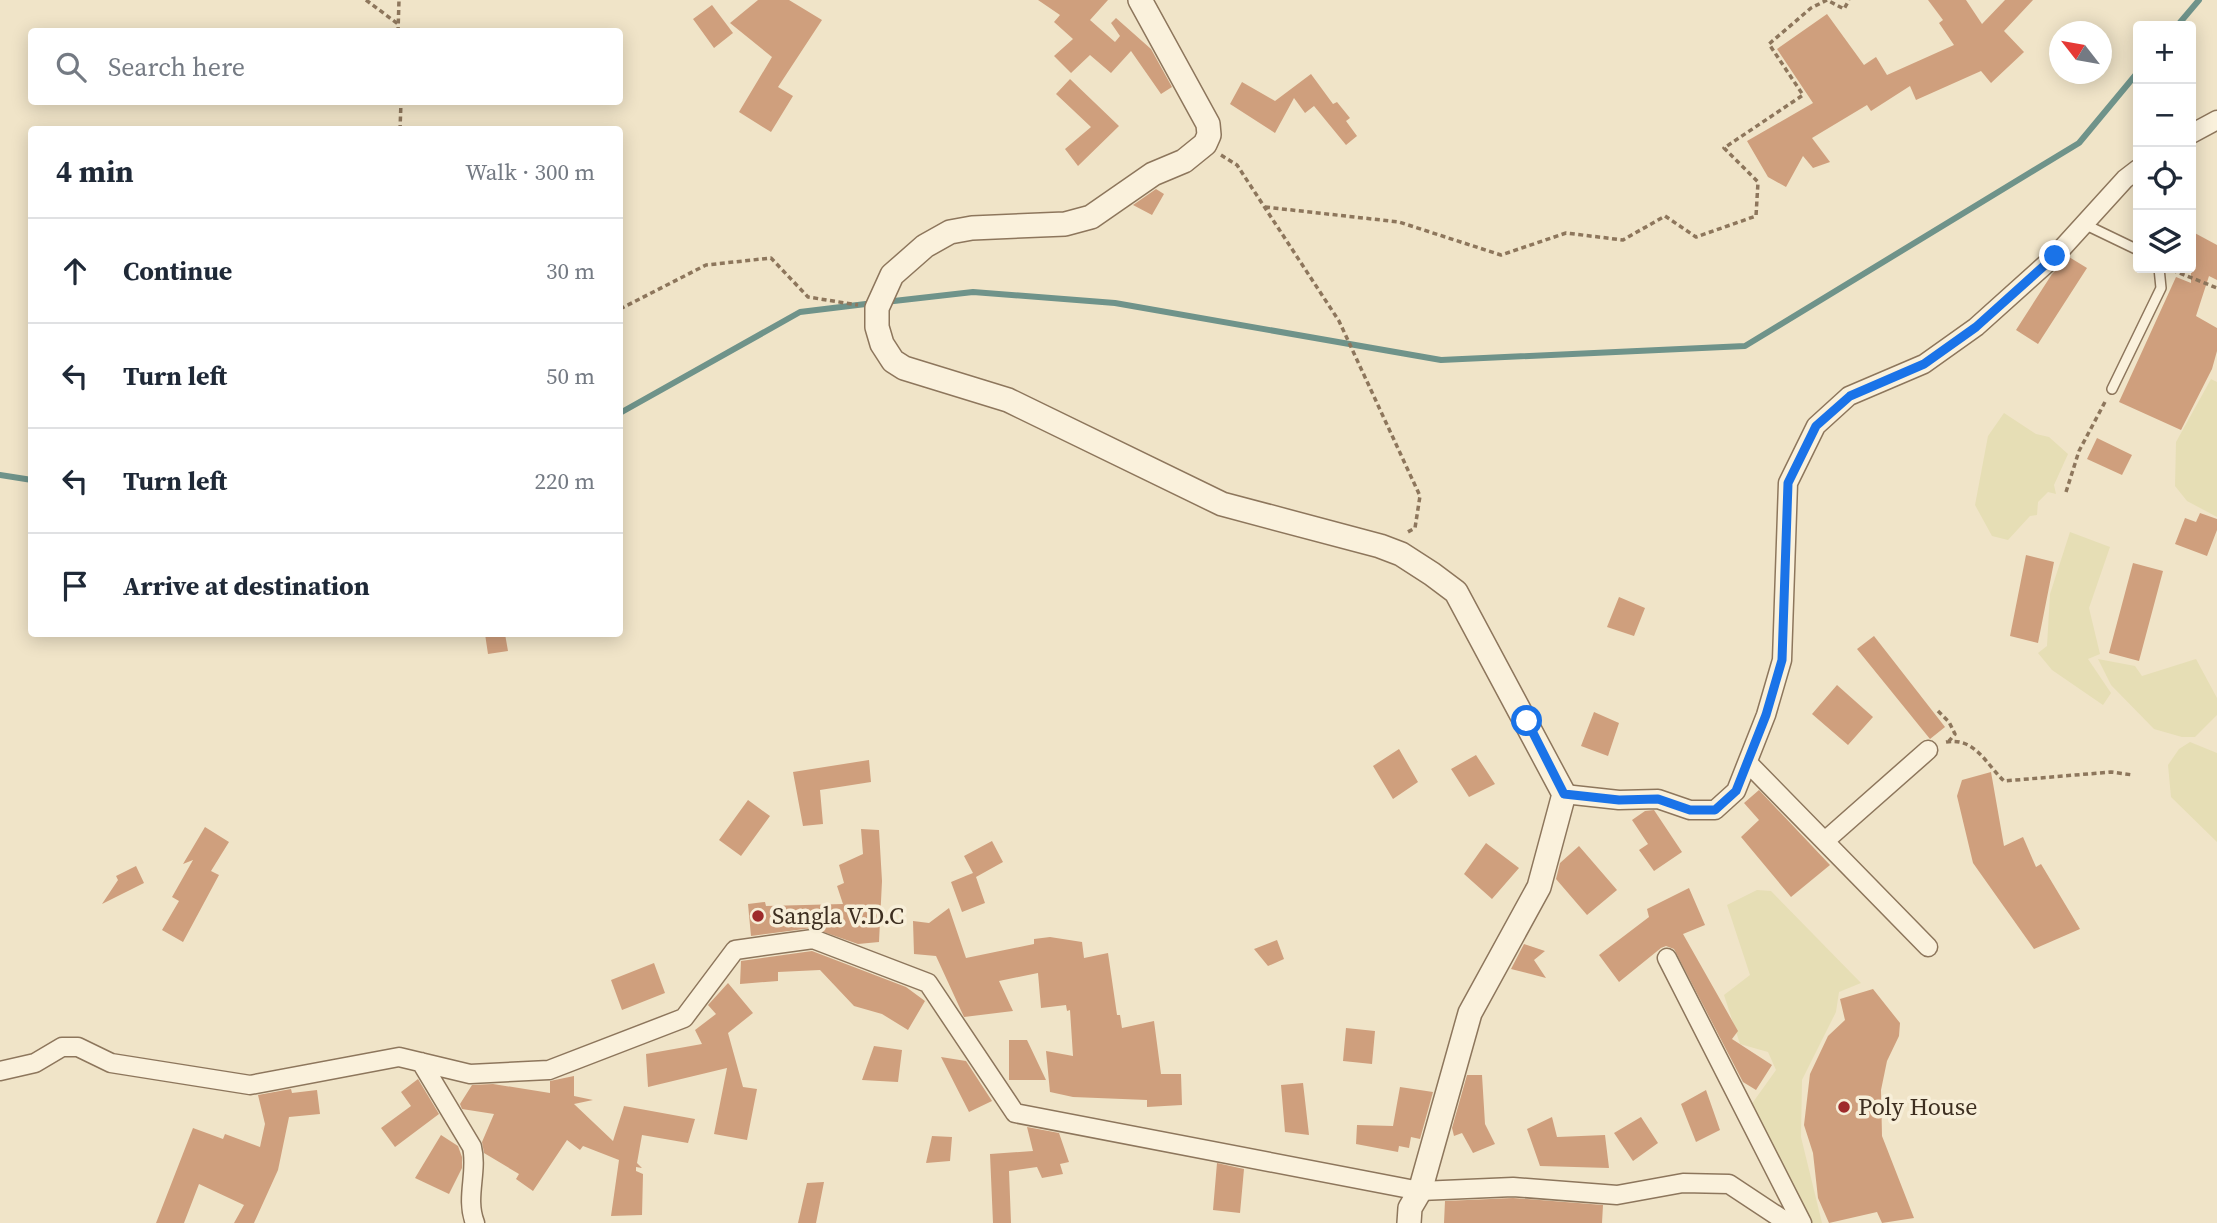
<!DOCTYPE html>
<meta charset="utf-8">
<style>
:root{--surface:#fff;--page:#f2f2f3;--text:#1f2937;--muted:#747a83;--line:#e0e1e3}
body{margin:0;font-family:"Source Serif 4",serif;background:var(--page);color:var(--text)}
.controls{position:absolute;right:21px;top:21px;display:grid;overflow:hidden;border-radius:7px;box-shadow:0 4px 18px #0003}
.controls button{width:63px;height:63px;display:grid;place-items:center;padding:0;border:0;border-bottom:2px solid var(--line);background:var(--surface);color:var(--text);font:35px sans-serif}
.compass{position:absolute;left:2049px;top:21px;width:63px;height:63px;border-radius:50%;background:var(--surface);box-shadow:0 4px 18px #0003;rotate:301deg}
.stop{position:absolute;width:21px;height:21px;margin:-16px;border:5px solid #1a73e8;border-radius:50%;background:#fff}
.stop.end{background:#1a73e8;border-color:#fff;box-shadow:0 2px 7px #0008}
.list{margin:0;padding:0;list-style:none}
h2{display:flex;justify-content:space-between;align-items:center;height:91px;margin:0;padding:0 28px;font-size:30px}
h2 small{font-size:23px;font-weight:400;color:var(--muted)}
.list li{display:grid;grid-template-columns:46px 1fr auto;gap:21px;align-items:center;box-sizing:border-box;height:105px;padding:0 28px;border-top:2px solid var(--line)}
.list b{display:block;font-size:26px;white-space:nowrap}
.list em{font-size:23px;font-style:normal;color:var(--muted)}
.icon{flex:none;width:38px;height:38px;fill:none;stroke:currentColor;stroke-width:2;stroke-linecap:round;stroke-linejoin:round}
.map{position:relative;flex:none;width:2217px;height:1223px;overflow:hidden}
.search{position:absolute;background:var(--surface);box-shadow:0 4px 18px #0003;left:28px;top:28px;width:595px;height:77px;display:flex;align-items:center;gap:18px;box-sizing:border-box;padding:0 24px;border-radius:7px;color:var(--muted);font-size:26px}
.panel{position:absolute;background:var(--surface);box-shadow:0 4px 18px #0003;left:28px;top:126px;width:595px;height:511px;border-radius:7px}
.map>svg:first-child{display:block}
.farmland{fill:#e6deb5}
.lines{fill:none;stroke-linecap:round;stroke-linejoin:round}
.stream{stroke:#6f938a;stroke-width:6}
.building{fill:#cf9f7d}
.service-casing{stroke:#8d765c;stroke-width:12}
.minor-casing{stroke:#8d765c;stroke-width:21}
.tertiary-casing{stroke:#8d765c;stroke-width:26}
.path{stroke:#8d765c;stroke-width:3.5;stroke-dasharray:5 3.5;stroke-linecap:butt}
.service{stroke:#faf1dc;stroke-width:9}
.minor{stroke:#faf1dc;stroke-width:18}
.tertiary{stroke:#faf1dc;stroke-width:23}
.route{stroke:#1a73e8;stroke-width:9}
.poi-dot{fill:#9e2a2b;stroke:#f7eed8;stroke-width:2.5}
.labels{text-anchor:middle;stroke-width:7;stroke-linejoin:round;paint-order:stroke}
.poi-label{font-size:24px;fill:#3d2e20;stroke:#f7eed8;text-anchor:start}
</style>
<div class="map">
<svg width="2217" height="1223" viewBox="0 0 2217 1223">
<rect width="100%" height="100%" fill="#f0e4c8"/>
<path class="farmland" d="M2211,379L2217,382V517L2187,501L2175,486L2176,442Z
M2004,413L2036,434L2049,437L2068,454L2054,485L2056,494L2048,492L2038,502L2037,515L2030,516L2008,540L1992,536L1975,505L1988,436Z
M2070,532L2110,547L2089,608L2100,654L2088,659L2111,693L2103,705L2052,670L2038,653L2047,646L2050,594Z
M2098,659L2135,666L2142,676L2196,659L2217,698V715L2195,737H2182L2154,729L2111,685Z
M2190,742L2217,753V842L2171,797L2168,765L2179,749Z
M1757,890L1771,891L1861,983L1839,992L1836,1012L1802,1080L1801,1137L1822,1223H1809L1751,1105L1776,1070L1768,1052L1740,1044L1724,995L1750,975L1727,905Z"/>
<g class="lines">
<path class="stream" d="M2177,26L2199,0
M885,302L973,292L1115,303L1441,360L1745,346L2079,143L2138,72
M620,413L800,312L874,303
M0,475L32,480"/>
</g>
<path class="building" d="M758,0H789L822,20L778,87L793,96L771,132L739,112L772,57L730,23Z
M1038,0H1108L1090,20L1115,42L1120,36L1111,23L1116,18L1151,49L1172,87L1161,94L1131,51L1111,73L1090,55L1071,73L1054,56L1073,39L1054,22L1060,15Z
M1928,0H1966L1982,24L2005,0H2033L2004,31L2024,52L1991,83L1981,71L1916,100L1910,86L1871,111L1867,105L1812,138L1830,162L1813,168L1803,156L1786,187L1768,177L1747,141L1813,103L1777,49L1827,14L1864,65L1876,57L1887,75L1954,45L1939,23L1943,20Z
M712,5L733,33L714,48L693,19Z
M1311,74L1333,104L1337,102L1350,118L1346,121L1357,136L1346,145L1314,106L1305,113L1294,98L1275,133L1230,104L1242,82L1275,101Z
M1070,79L1119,126L1078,166L1065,149L1091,127L1056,94Z
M1156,189L1164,194L1152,215L1133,205Z
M2191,231L2217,245V280L2209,276L2196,316L2217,328V351L2212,369L2181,430L2119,402L2176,277L2191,283Z
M2069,257L2087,268L2038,344L2016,330L2052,274Z
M2097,438L2132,455L2122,475L2087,459Z
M2200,513L2217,519V530L2207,556L2175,544L2185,518L2196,522Z
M2026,555L2054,562L2038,643L2010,636Z
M2133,563L2163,571L2139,661L2109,653Z
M1619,597L1645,608L1634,636L1607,627Z
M485,634H505L508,651L488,654Z
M1874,636L1945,727L1930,739L1857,649Z
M1837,685L1873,717L1848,745L1812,714Z
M1594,712L1619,723L1608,756L1581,746Z
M1399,749L1418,782L1393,799L1373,766Z
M1476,755L1495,784L1469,797L1451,769Z
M869,760L871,782L820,790L823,824L803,826L793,772Z
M1991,772L2004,846L2023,837L2036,867L2041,864L2080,929L2034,949L1973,863L1957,796L1962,780Z
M1759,790L1830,865L1791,897L1741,837L1759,820L1744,803Z
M748,800L770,816L741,856L719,840Z
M1654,810L1682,852L1654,871L1639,850L1648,844L1632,820L1645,811Z
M205,827L229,842L211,871L219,875L183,942L162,930L179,901L172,897L193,860L183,864Z
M861,829L879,830L882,881L879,942L858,944L812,928L751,936L748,904L765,902L766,906L843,904L837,886L844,883L839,865L863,854Z
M992,841L1003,862L976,877L985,903L962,912L951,882L973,873L964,856Z
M1486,843L1519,868L1492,899L1464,874Z
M1579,846L1617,890L1587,915L1556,879L1560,863Z
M136,866L144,883L102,904L118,880L116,876Z
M1689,888L1705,925L1683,934L1738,1031L1732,1039L1772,1065L1756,1090L1743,1082L1674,949L1666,946L1661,948L1619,982L1599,955L1649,917L1647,909Z
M949,908L966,958L1034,944V939L1050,937L1082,942L1084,958L1108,953L1117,1015H1120L1122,1028L1154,1021L1161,1074H1181L1182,1105L1147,1107V1100L1073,1097L1050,1092L1046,1051L1073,1056L1070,1010L1067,1011L1066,1005L1041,1008L1038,973L999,981L1013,1011L964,1017L936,956L914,954L913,921L929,923Z
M1277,940L1284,959L1268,966L1254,949Z
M1524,944L1545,951L1534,960L1546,978L1511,969Z
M812,951L906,987L925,1001L908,1030L882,1014L854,1006L820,970L778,972V981L740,984L741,961Z
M654,963L665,993L622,1010L611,980Z
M728,983L753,1013L728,1033L743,1087L757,1089L747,1140L714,1134L727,1068L648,1087L646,1054L702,1044L695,1030L716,1014L708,1005Z
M1873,989L1900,1023L1899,1036L1887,1061L1881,1090L1882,1136L1914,1218L1882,1223L1877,1212L1829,1223L1818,1198L1813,1153L1804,1125L1810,1074L1828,1036L1845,1020L1840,999Z
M1346,1028L1375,1031L1372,1064L1343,1061Z
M1009,1040H1027L1046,1080H1009Z
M874,1046L902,1050L898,1082L862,1080Z
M941,1057L966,1061L992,1101L969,1112Z
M1467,1075H1482L1485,1124L1495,1144L1473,1153L1462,1133L1454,1136L1452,1128Z
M574,1076V1096L593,1100L574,1104L613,1141L624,1106L695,1119L688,1143L642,1135L637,1163L642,1168L636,1167V1171L643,1174L642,1215L611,1216L619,1160L583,1146L580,1150L567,1140L533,1191L516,1179L519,1174L484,1153L482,1142L494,1114L462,1109L460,1104L472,1085L493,1084L550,1093V1081Z
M418,1079L439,1114L395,1147L381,1128L411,1106L401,1092Z
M1303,1083L1309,1135L1285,1132L1281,1085Z
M1400,1087L1433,1092L1420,1139L1411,1137L1409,1148L1399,1146L1398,1152L1356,1144L1357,1125L1393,1126Z
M291,1089L292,1093L317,1090L320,1114L289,1117L278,1170L254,1223H234L244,1205L199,1184L184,1223H156L193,1128L223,1139L225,1134L260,1147L265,1124L258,1095Z
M1706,1090L1720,1130L1696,1142L1681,1104Z
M1552,1117L1557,1137L1605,1135L1609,1168L1540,1166L1527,1129Z
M1641,1117L1658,1143L1633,1161L1614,1133Z
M1027,1127L1059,1133L1069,1162L1060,1164L1063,1174L1042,1178L1037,1167L1009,1171L1011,1223H993L990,1154L1033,1151Z
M441,1135L458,1146L462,1157V1168L449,1194L415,1178Z
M932,1136L952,1137L950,1161L926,1163Z
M1217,1163L1244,1169L1240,1213L1213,1210Z
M824,1182L816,1223H798L807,1183Z
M1513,1198L1603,1205L1602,1223H1444L1445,1201Z"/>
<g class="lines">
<defs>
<path id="service" d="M2084,224L2138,250
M2112,389L2161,288L2159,268"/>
<path id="minor" d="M2191,134L2217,120
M1748,763L1928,947
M1564,794L1619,800L1658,799L1690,810H1715L1736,791L1766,715L1782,660L1788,483L1816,426L1849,396L1924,364L1976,327L2055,256L2125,179L2138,169
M1826,840L1928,750
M1667,958L1802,1223
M421,1062L472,1147C478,1172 465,1198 475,1223
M0,1071L35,1063L62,1047H78L111,1063L250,1085L399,1057L470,1074L549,1070L684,1018L735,950L813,939L928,983L1015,1113L1420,1191L1513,1187L1617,1195L1683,1183L1729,1184L1788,1223"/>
<path id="tertiary" d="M1140,0L1208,124L1209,135L1205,144L1184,161L1153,174L1091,217L1065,224L972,228L950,232L925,246L892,275L877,308V327L882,344L893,361L904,368L1008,400L1222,504L1380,546L1401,554L1432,574L1456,592L1564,794L1539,887L1470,1013L1420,1191L1410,1208L1409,1223"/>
</defs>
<use href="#service" class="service-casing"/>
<use href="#minor" class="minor-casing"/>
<use href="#tertiary" class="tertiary-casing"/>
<path class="path" d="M366,0L398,24
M398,32L399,0
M400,130L401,102
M1221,155L1237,165L1339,321L1420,496L1415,528L1406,533
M1265,207L1399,222L1501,255L1566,233L1623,240L1665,216L1696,237L1756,216L1758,182L1724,148L1803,95L1769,44L1811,8L1827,0L1844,9L1849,0
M2172,270L2217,288
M620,309L706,265L771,258L808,297L858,305
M2066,492L2079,451L2106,400
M1938,711L1949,722L1955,734L1949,741
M1946,742C1975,737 1986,764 2004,781L2111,772L2133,775"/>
<use href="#service" class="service"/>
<use href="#minor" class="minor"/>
<use href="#tertiary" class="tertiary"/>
</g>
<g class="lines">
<path class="route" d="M1527,721L1564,794L1619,800L1658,799L1690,810H1715L1736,791L1766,715L1782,660L1788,483L1816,426L1850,396L1924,364L1976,327L2055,256"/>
</g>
<g class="poi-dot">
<circle cx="758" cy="916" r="7"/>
<circle cx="1844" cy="1107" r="7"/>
</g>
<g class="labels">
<g class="poi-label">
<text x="772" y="924">Sangla V.D.C</text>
<text x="1858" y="1115">Poly House</text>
</g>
</g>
</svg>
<div class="controls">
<button>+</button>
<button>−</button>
<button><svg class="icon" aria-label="locate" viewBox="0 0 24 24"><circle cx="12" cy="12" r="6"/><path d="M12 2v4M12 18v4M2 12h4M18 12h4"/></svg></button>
<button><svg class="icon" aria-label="layers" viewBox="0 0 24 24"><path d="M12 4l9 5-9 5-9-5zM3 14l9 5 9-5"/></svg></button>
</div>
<svg class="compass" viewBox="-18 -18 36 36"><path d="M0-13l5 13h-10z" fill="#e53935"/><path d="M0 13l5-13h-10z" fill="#747a83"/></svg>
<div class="stop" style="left:1527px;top:721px"></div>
<div class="stop end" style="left:2055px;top:256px"></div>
<div class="search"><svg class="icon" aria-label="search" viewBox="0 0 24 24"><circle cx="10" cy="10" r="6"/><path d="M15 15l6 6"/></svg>Search here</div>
<section class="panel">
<h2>4 min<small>Walk · 300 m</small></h2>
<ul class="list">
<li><svg class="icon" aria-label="ahead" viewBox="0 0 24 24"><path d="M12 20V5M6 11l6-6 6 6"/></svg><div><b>Continue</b></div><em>30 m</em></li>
<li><svg class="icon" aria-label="left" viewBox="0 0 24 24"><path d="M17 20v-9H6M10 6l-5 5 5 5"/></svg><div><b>Turn left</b></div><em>50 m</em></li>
<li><svg class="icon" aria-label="left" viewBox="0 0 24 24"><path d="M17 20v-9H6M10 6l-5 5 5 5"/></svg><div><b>Turn left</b></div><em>220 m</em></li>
<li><svg class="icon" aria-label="arrive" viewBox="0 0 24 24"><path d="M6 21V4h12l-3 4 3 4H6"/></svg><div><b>Arrive at destination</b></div></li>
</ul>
</section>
</div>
